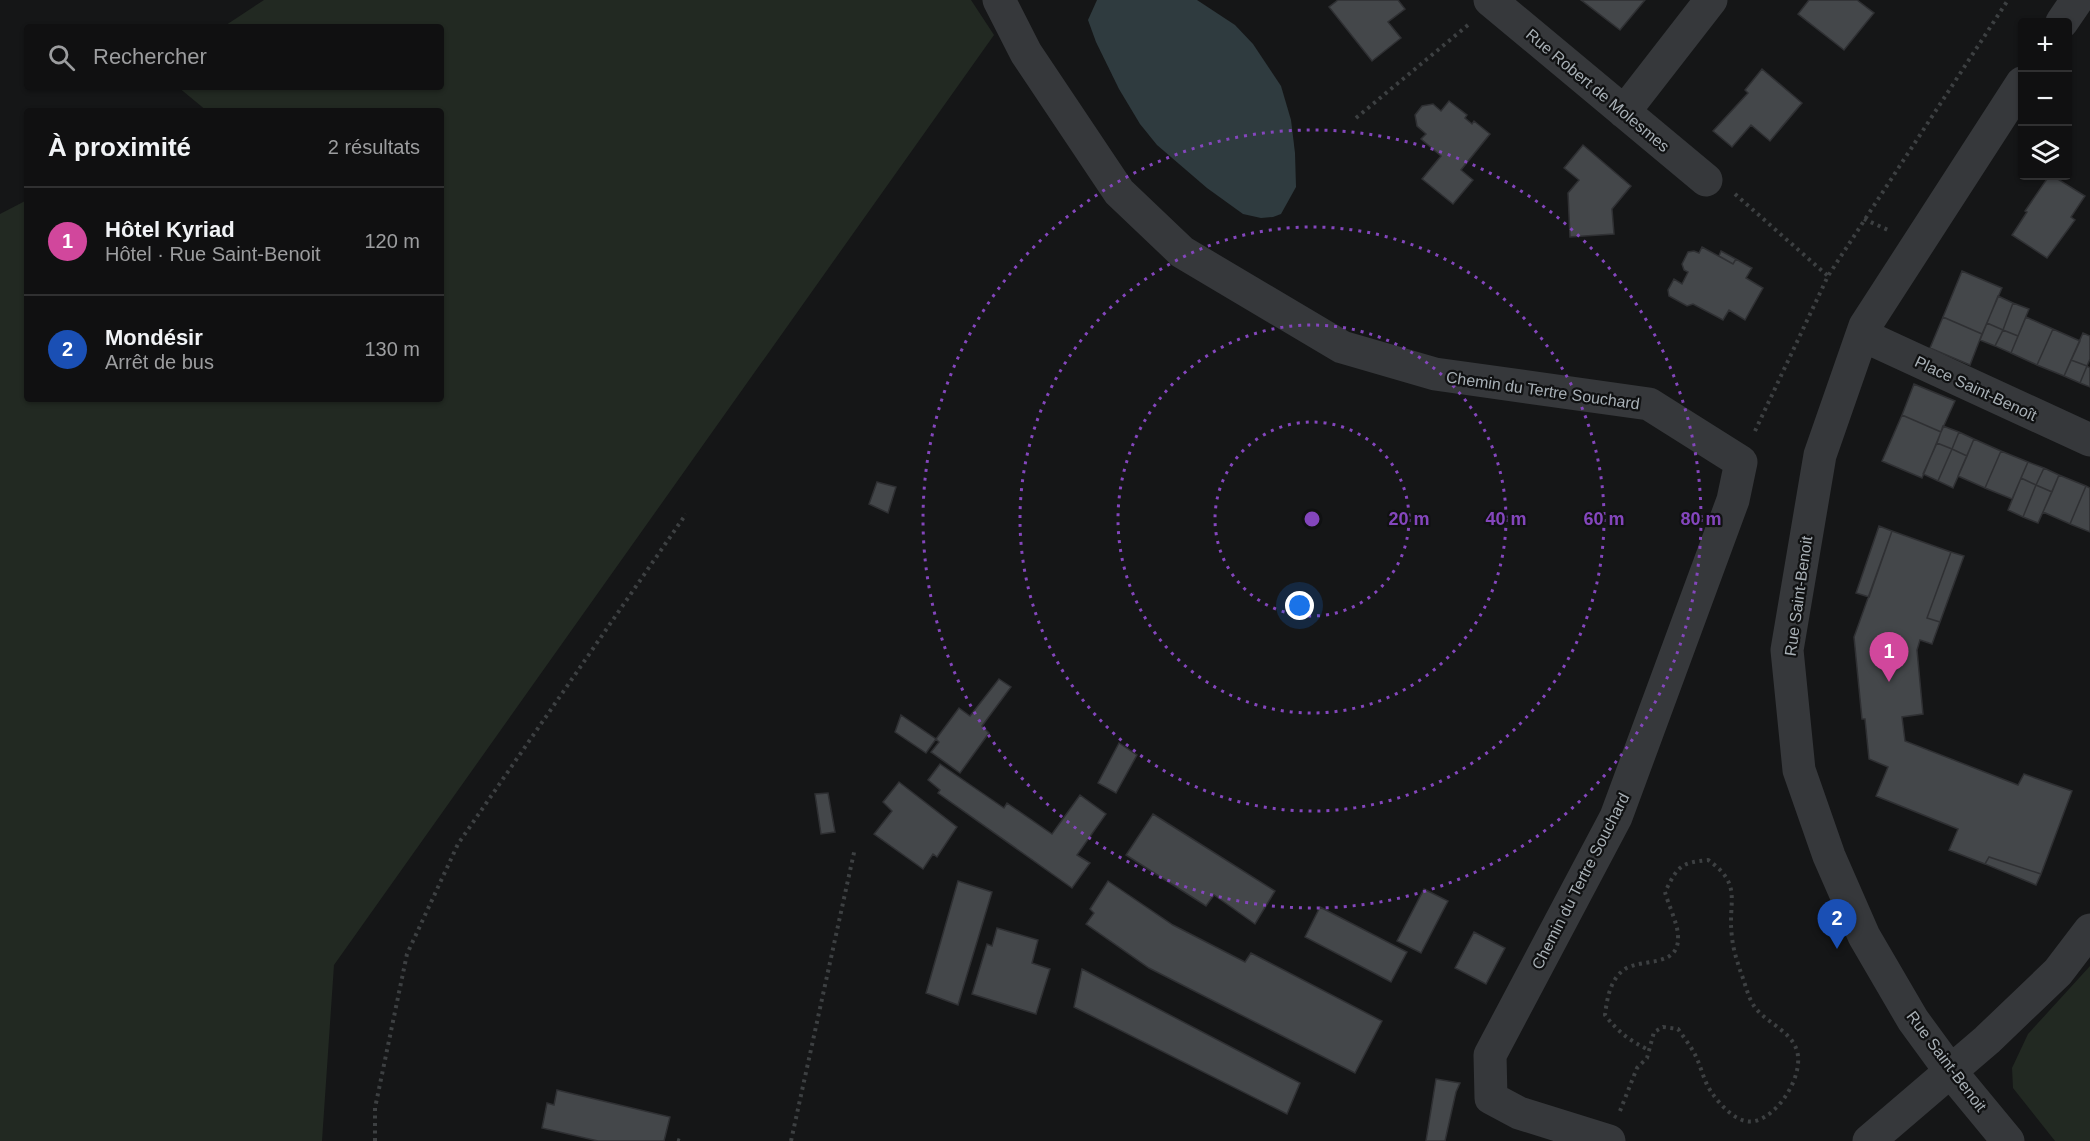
<!DOCTYPE html>
<html lang="fr">
<meta charset="utf-8">
<style>
:root{--surface:#101011;--page:#19191a;--text:#f1f3f6;--muted:#9c9d9f;--line:#303031;--accent:#b45309}
body{margin:0;font-family:Helvetica,sans-serif;background:var(--page);color:var(--text)}
.controls{position:absolute;right:18px;top:18px;display:grid;overflow:hidden;border-radius:6px;box-shadow:0 2px 4px #0004}
.controls button{width:54px;height:54px;display:grid;place-items:center;padding:0;border:0;border-bottom:2px solid var(--line);background:var(--surface);color:var(--text);font:30px sans-serif}
.you{position:absolute;left:1300px;top:606px;width:21px;height:21px;margin:-15px;border:4px solid #fff;border-radius:50%;background:#1a73e8;box-shadow:0 0 0 9px #1a73e833}
.badge{display:grid;place-items:center;width:39px;height:39px;border-radius:50%;background:var(--accent);color:#fff;font-size:20px;font-weight:700}
.pin{position:absolute;translate:-50% -50px;filter:drop-shadow(0 2px 3px #0008)}
.pin::after{content:'';position:absolute;top:32px;width:21px;height:18px;background:inherit;clip-path:polygon(0 0,100% 0,50% 100%)}
.list{margin:0;padding:0;list-style:none}
h2{display:flex;justify-content:space-between;align-items:center;height:78px;margin:0;padding:0 24px;font-size:26px}
h2 small{font-size:20px;font-weight:400;color:var(--muted)}
.list li{display:grid;grid-template-columns:39px 1fr auto;gap:18px;align-items:center;box-sizing:border-box;height:108px;padding:0 24px;border-top:2px solid var(--line)}
.list b{display:block;font-size:22px;white-space:nowrap}
.list p{margin:0;font-size:20px;white-space:nowrap;color:var(--muted)}
.list em{font-size:20px;font-style:normal;color:var(--muted)}
.icon{flex:none;width:33px;height:33px;fill:none;stroke:currentColor;stroke-width:2;stroke-linecap:round;stroke-linejoin:round}
.map{position:relative;flex:none;width:2090px;height:1141px;overflow:hidden}
.search{position:absolute;background:var(--surface);box-shadow:0 2px 4px #0004;left:24px;top:24px;width:420px;height:66px;display:flex;align-items:center;gap:15px;box-sizing:border-box;padding:0 21px;border-radius:6px;color:var(--muted);font-size:22px}
.panel{position:absolute;background:var(--surface);box-shadow:0 2px 4px #0004;left:24px;top:108px;width:420px;height:294px;border-radius:6px}
.map>svg:first-child{display:block}
.green{fill:#222922}
.water{fill:#2f3b3f}
.building{fill:#44474a;stroke:#2f3033;stroke-width:1.5}
.lines{fill:none;stroke-linecap:round;stroke-linejoin:round}
.path{stroke:#3d4042;stroke-width:4;stroke-dasharray:3 4.5;stroke-linecap:butt}
.minor{stroke:#36383b;stroke-width:33}
.ring{fill:none;stroke:#8446bd;stroke-width:3;stroke-dasharray:3 6}
.labels{text-anchor:middle;stroke-width:4.5;stroke-linejoin:round;paint-order:stroke}
.street-label{font-size:16px;fill:#a8b0b6;stroke:#101112}
.centre{fill:#8446bd;stroke:#101112;stroke-width:3}
.ring-label{font-size:18px;text-anchor:middle;font-weight:bold;fill:#8446bd;stroke:#101112;stroke-width:4.5;stroke-linejoin:round;paint-order:stroke}
</style>
<div class="map">
<svg width="2090" height="1141" viewBox="0 0 2090 1141">
<rect width="100%" height="100%" fill="#151617"/>
<path class="green" d="M264,0H971L994,35L334,965L322,1141H0V214L27,200V399H441V111H207L178,87H441V27H223Z
M2090,966V1141H2055L2013,1088L2012,1068L2028,1034Z"/>
<path class="water" d="M1097,0H1197L1235,25L1253,44L1281,86L1291,120L1295,153L1296,187L1281,214L1273,217L1261,218L1243,214L1207,188L1157,145L1140,124L1119,89L1096,42L1088,20Z"/>
<path class="building" d="M1338,0H1398L1405,9L1388,22L1401,38L1372,61L1329,7Z
M1581,0H1645L1620,30Z
M1809,0H1857L1874,13L1844,50L1798,14Z
M1762,69L1802,103L1770,141L1751,125L1732,147L1713,131L1748,93L1745,90Z
M1449,101L1467,115L1465,118L1472,124L1474,121L1490,134L1461,170L1473,180L1453,204L1422,179L1441,156L1421,139L1426,134L1417,126L1415,115L1422,106L1433,104L1441,111Z
M1583,145L1631,186L1612,209L1614,234L1570,237L1568,193L1579,180L1564,168Z
M2049,176H2053L2085,196L2071,217L2075,220L2047,258L2012,235L2027,212L2025,211Z
M1702,247L1733,264L1736,259L1752,268L1746,278L1763,288L1745,320L1729,310L1723,320L1693,304L1687,306L1669,296L1668,290L1674,279L1682,284L1688,272L1684,270L1682,264L1688,252L1694,251L1699,253Z
M1721,251L1736,259L1733,264L1719,256Z
M1962,271L2002,288L1982,334L1943,317Z
M1998,296L2013,303L2003,330L1987,323Z
M2013,303L2029,309L2018,336L2003,330Z
M1943,317L1982,334L1970,365L1930,348Z
M2026,317L2053,329L2037,365L2011,353Z
M1987,323L2003,330L1995,346L1980,340Z
M2053,329L2080,341L2064,376L2037,365Z
M2003,330L2018,336L2011,353L1995,346Z
M2083,333L2090,336V359L2087,366L2071,360Z
M2071,360L2087,366L2080,383L2064,376Z
M2087,366L2090,368V387L2080,383Z
M1914,384L1955,401L1941,432L1902,415Z
M1902,415L1941,432L1922,478L1882,461Z
M1943,426L1959,432L1952,449L1937,443Z
M1959,432L1974,439L1967,456L1952,449Z
M1974,439L2001,451L1985,488L1958,476Z
M1937,443L1952,449L1938,481L1923,474Z
M1952,449L1967,456L1953,488L1938,481Z
M2001,451L2028,462L2012,499L1985,488Z
M2028,462L2044,468L2036,485L2021,478Z
M2044,468L2059,475L2052,492L2036,485Z
M2059,475L2086,486L2070,524L2043,512Z
M2021,478L2036,485L2023,517L2008,510Z
M877,482L896,487L888,513L869,504Z
M2036,485L2052,492L2038,523L2023,517Z
M2086,486L2090,488V532L2070,524Z
M1879,526L1892,531L1869,597L1856,593Z
M1892,531L1951,552L1927,618L1940,622L1932,644L1920,640L1917,650L1923,714L1902,717L1905,741L2018,785L2024,774L2072,791L2041,874L1989,857L1985,864L1949,850L1958,829L1876,796L1888,767L1869,759L1865,719H1862L1854,637Z
M1951,552L1964,556L1940,622L1927,618Z
M999,679L1011,687L982,726L989,733L960,773L931,752L939,742L936,739L959,708L970,716Z
M901,715L936,739L926,753L895,732Z
M1119,743L1137,755L1116,793L1098,783Z
M940,764L1004,808L1007,803L1052,834L1080,795L1106,814L1077,855L1090,863L1072,888L938,793L940,790L928,780Z
M899,782L957,827L937,857L933,854L923,869L874,834L892,811L883,802Z
M828,793L835,832L821,834L815,794Z
M1153,814L1275,891L1255,924L1214,895L1206,906L1126,855Z
M1989,857L2041,874L2036,885L1985,864Z
M958,881L992,892L958,1005L926,993Z
M1108,881L1173,925L1245,962L1251,953L1382,1021L1355,1073L1149,968L1086,924L1094,913L1090,909Z
M1424,889L1448,901L1421,953L1397,941Z
M1320,907L1407,952L1391,982L1305,937Z
M997,928L1038,940L1032,963L1050,969L1036,1014L972,994L987,944L992,946Z
M1474,932L1505,948L1486,984L1455,968Z
M1082,969L1300,1083L1287,1114L1074,1007Z
M1436,1079L1460,1083L1456,1092L1445,1141H1426Z
M557,1090L670,1117L664,1141H598L542,1128L547,1103L554,1105Z"/>
<g class="lines">
<path class="path" d="M1356,118L1468,25
M1735,194L1828,276
M1864,219L1888,230
M1755,431L1828,276L2008,0
M1620,1111L1637,1068L1647,1058L1654,1032L1663,1027L1678,1029C1683,1036 1689,1044 1693,1051C1701,1064 1703,1081 1712,1093C1721,1106 1738,1125 1755,1121C1780,1115 1806,1072 1796,1048C1789,1030 1765,1022 1754,1006C1748,997 1745,983 1741,973C1737,961 1733,949 1732,937C1727,902 1744,885 1708,860C1680,863 1678,866 1665,892C1668,904 1678,924 1678,936C1680,968 1642,958 1625,969C1610,979 1607,999 1605,1015C1618,1032 1630,1041 1649,1050
M677,1140L680,1141
M375,1141V1108L407,954L458,844L686,514
M791,1141L855,848"/>
<path class="minor" d="M999,0L1026,53L1119,192L1182,252L1342,347L1435,374L1649,404L1741,462L1733,500L1616,817L1490,1055L1491,1098L1519,1113L1609,1141
M1490,0L1706,180
M2062,22L2077,0
M1624,112L1711,0
M1862,335L2090,440
M1869,1141L1987,1040L2058,972L2090,930
M2008,1141L1951,1072L1913,1020L1864,936L1829,856L1799,770L1787,650L1820,455L1865,326L2022,83"/>
</g>
<g class="ring">
<circle cx="1312" cy="519" r="97"/>
<circle cx="1312" cy="519" r="194"/>
<circle cx="1312" cy="519" r="292"/>
<circle cx="1312" cy="519" r="389"/>
</g>
<g class="labels">
<g class="street-label">
<text transform="translate(1598 90) rotate(40)" y="6">Rue Robert de Molesmes</text>
<text transform="translate(1976 388) rotate(25)" y="6">Place Saint-Benoît</text>
<text transform="translate(1543 390) rotate(8)" y="6">Chemin du Tertre Souchard</text>
<text transform="translate(1798 596) rotate(-82)" y="6">Rue Saint-Benoit</text>
<text transform="translate(1580 881) rotate(-63)" y="6">Chemin du Tertre Souchard</text>
<text transform="translate(1947 1061) rotate(53)" y="6">Rue Saint-Benoit</text>
</g>
</g>
<circle cx="1312" cy="519" r="9" class="centre"/>
<g class="ring-label">
<text x="1409" y="525">20 m</text>
<text x="1506" y="525">40 m</text>
<text x="1604" y="525">60 m</text>
<text x="1701" y="525">80 m</text>
</g>
</svg>
<div class="controls">
<button>+</button>
<button>−</button>
<button><svg class="icon" aria-label="layers" viewBox="0 0 24 24"><path d="M12 4l9 5-9 5-9-5zM3 14l9 5 9-5"/></svg></button>
</div>
<div class="you"></div>
<div class="pin badge" style="left:1889px;top:682px;background:#d1479c">1</div>
<div class="pin badge" style="left:1837px;top:949px;background:#1a4fb4">2</div>
<div class="search"><svg class="icon" aria-label="search" viewBox="0 0 24 24"><circle cx="10" cy="10" r="6"/><path d="M15 15l6 6"/></svg>Rechercher</div>
<section class="panel">
<h2>À proximité<small>2 résultats</small></h2>
<ul class="list">
<li><span class="badge" style="background:#d1479c">1</span><div><b>Hôtel Kyriad</b><p>Hôtel · Rue Saint-Benoit</p></div><em>120 m</em></li>
<li><span class="badge" style="background:#1a4fb4">2</span><div><b>Mondésir</b><p>Arrêt de bus</p></div><em>130 m</em></li>
</ul>
</section>
</div>
